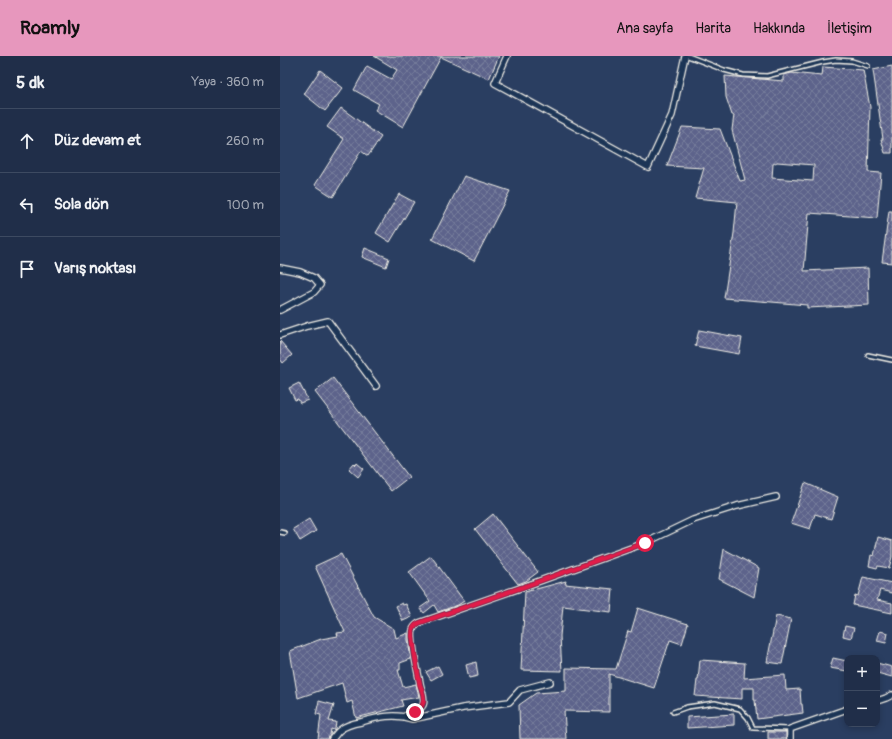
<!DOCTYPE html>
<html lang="tr">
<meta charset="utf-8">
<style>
:root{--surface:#202e49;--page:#2d3a53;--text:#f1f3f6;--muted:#a2a8b4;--line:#3d4a61;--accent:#e797bd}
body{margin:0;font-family:Pangolin,sans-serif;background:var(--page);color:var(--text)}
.controls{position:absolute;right:12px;bottom:12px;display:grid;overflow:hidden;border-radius:8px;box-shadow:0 2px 6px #0003}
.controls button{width:36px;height:36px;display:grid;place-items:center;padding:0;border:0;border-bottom:1px solid var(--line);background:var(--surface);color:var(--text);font:20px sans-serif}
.stop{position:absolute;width:12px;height:12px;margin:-9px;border:3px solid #e11d48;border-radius:50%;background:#fff}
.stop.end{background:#e11d48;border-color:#fff;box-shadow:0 1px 4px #0008}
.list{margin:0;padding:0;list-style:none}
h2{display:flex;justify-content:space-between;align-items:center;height:52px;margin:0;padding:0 16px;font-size:17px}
h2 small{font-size:13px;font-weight:400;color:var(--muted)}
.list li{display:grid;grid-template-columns:26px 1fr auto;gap:12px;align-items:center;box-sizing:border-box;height:64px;padding:0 16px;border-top:1px solid var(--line)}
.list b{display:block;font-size:15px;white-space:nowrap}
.list em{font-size:13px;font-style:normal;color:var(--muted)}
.icon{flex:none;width:22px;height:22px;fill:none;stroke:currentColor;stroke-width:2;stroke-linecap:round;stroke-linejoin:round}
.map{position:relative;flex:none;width:612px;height:683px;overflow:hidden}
header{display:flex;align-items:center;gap:24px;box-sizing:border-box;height:56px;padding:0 20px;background:var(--accent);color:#111}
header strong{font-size:19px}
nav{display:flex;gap:22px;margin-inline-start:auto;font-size:14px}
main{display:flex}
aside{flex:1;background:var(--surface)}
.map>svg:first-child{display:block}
.building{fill:url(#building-cross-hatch);stroke:#f4f1e8;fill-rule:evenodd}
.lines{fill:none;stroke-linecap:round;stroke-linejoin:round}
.service-casing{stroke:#f4f1e8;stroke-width:6}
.minor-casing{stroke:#f4f1e8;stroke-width:8}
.service{stroke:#1d3557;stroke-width:3}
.minor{stroke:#1d3557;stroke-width:5.5}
.route{stroke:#e11d48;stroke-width:5}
</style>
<header>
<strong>Roamly</strong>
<nav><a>Ana sayfa</a><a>Harita</a><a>Hakkında</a><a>İletişim</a></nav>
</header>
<main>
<aside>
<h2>5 dk<small>Yaya · 360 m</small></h2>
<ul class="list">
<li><svg class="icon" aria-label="ahead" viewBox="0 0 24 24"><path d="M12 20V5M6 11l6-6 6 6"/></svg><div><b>Düz devam et</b></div><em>260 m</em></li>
<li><svg class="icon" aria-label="left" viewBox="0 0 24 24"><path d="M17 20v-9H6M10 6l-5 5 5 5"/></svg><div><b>Sola dön</b></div><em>100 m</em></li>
<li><svg class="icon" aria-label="arrive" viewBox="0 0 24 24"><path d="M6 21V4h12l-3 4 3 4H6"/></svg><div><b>Varış noktası</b></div></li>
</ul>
</aside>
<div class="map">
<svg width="612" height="683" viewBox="0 0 612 683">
<defs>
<pattern id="building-cross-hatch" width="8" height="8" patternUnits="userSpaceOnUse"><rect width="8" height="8" fill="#5d648b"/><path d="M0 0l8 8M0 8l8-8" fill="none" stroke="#757b9b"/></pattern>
</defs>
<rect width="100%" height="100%" fill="#2a3e61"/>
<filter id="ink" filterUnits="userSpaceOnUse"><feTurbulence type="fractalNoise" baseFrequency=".025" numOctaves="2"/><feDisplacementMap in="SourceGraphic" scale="8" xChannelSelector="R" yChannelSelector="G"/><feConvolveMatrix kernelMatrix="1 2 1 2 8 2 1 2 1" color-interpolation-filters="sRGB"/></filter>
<g filter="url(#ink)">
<path class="building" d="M94,0H219L209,23L161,1L123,71L95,54L99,48L74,34L87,10L111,23L117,14Z
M612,10V97H605L601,83H603L593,14Z
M543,11L583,14L590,51L588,116L601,117L597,162L529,157L524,215L588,212L589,249L527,252V249L444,242L454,177L457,146L415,142L424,112L387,110L402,71L440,73L460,125L465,124L452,74L454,59H452L446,41L445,20L504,25V19L511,17L542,20ZM497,106L534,109L533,125L492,122L493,108Z
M40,14L63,32L45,55L24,38Z
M61,52L101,81L88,100L81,95L53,141L35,129L64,83L47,71Z
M184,120L230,135L194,205L152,183Z
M119,138L134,146L110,186L96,177Z
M609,155H612V207L602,206Z
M85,192L109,202L106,211L82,201Z
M419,274L462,282L459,298L415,290Z
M0,285L12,299L3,307L0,303Z
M53,322L129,421L111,435L35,336Z
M19,327L28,344L20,347L18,343L15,344L9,332Z
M74,407L76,409L77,407L84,413L78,421L69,413Z
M525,427L558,441L551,463L535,458L530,473L511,467Z
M213,458L258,516L246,525L238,528L195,473Z
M29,463L36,475L20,485L13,473Z
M598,481L612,485V501L609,512L598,510L597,512L589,510L591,499L594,500Z
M444,493L479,512L474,541L439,523Z
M61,498L94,561L114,573L116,582L128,577V584L131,603L120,607V614H118L123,631L136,628L139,641L121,644L123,650L76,662L72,645L67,647L62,627L18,642L10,595L41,583L58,580L57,577L65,576L35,510Z
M151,500L184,545L178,549L158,556L154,549L144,557L140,552L150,545L129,516Z
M583,521L612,527V537L600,534L597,544L612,547V557L573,549L575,539L578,540Z
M286,525L285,528L333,533L331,556L283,550L280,580L282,615L241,614L245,536Z
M122,547L123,549L126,548L132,561L123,565L116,550Z
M358,552L408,568L402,588L390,584L374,632L329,618V656L284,655L286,683H240L239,649L256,637L286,635V612L336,613L348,575L351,576Z
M496,560L511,563L502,608L487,606Z
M565,570L574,572L571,582L563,580Z
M600,575L608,577L606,587L597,585Z
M553,602L567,605V615L550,612Z
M420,604L465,607L464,622L505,619L506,634L520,633L521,648H522L523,657L477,663L475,644H474V632H462V643L415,640L417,624H418Z
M196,606L198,620L189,622L186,609Z
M597,607L612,611V621L597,617Z
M158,610L162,618L151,624L146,616Z
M39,645L54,649L49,665L56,666L55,673L54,674L51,673L50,679L48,683H38L41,659L36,658Z
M454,658V669L407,672V661Z
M488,676H506V683H488Z"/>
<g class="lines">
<defs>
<path id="service" d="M408,0L444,14L463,19L487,20L543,6L556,4L572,5L588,10
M588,299L612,304
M0,476L5,477
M393,656L407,651L435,647L460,653L468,662L473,672L510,673"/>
<path id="minor" d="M227,0L215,27L368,111L392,59L405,0
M0,212L20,216L34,222L40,229L34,236L0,254
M0,279L27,270L48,265L96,330
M597,645L606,642L612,639
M125,660C131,657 140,656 143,649C146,642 141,634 140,627C138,617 130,582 133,574C134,570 136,569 139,567L243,531L365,487L413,464L457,450L496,441
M52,683C55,680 57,676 60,674C66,669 75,667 81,666C98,661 115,657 132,663L183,652L229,646L240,634L270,626
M510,683V673L567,653"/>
</defs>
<use href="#service" class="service-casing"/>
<use href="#minor" class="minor-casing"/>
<use href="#service" class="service"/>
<use href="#minor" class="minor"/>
</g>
</g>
<g class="lines" filter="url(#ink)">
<path class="route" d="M135,656C139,654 142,651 143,647C145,641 142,634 140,629C138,619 131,581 133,573C134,570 136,569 139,567L243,531L365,487"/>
</g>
</svg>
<div class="controls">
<button>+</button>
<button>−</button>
</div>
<div class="stop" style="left:365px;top:487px"></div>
<div class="stop end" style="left:135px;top:656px"></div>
</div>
</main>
